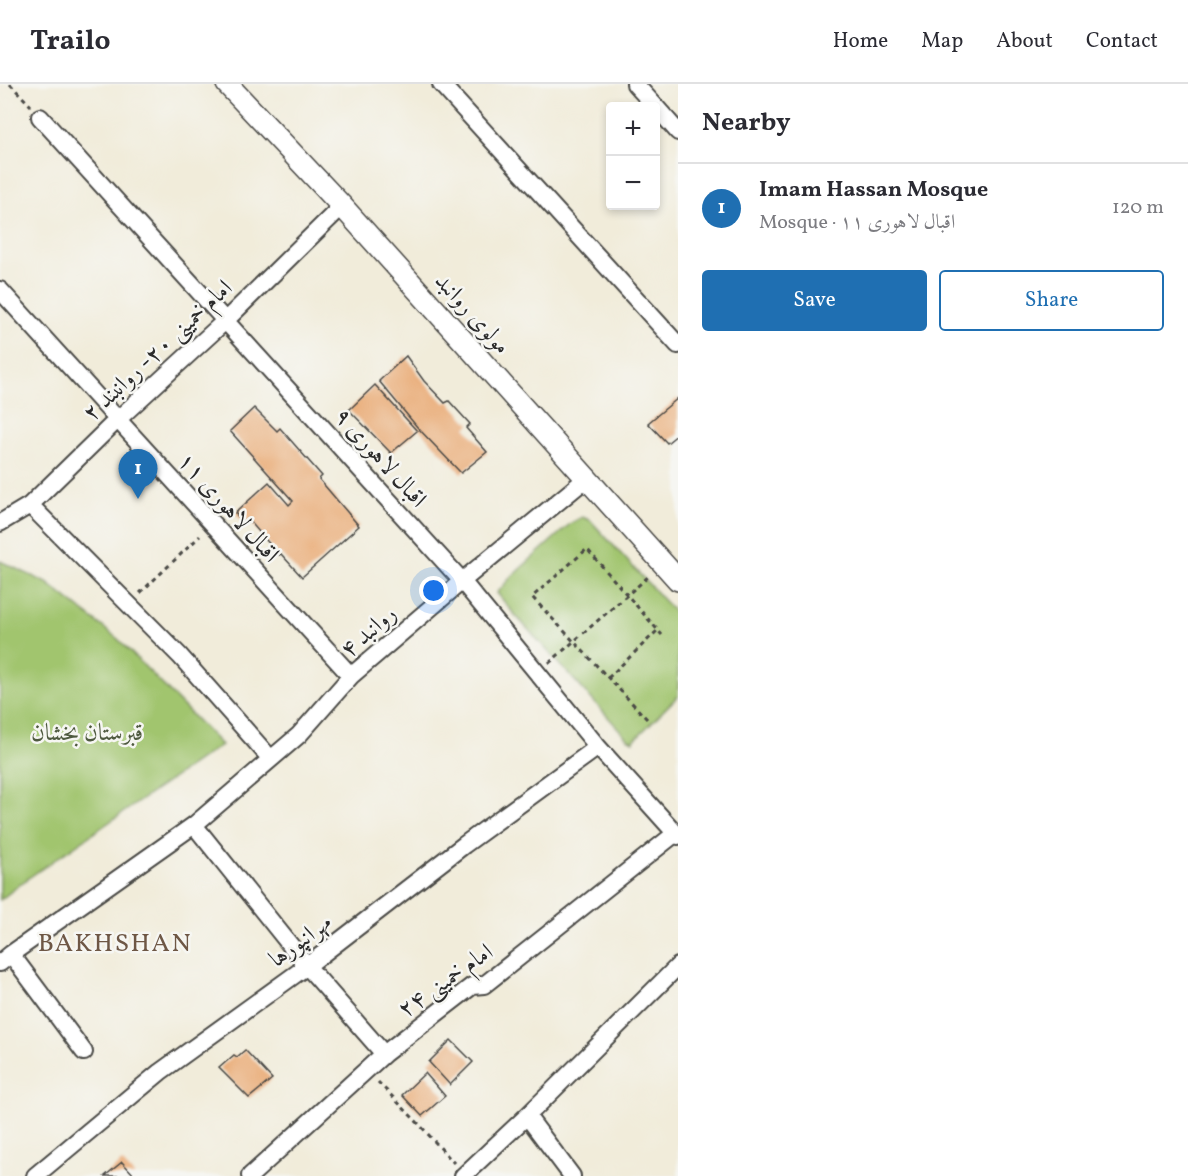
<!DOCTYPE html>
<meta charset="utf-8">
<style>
:root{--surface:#fff;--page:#f2f2f3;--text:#2b2b33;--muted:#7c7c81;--line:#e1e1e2;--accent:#1f6fb2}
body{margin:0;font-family:Vollkorn,Amiri,serif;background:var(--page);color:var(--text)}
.controls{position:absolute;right:18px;top:18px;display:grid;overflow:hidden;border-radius:6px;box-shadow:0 3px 9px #0003}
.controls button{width:54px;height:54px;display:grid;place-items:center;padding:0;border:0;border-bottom:2px solid var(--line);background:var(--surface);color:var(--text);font:30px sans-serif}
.you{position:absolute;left:434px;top:507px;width:21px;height:21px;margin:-15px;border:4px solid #fff;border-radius:50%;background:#1a73e8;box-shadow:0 0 0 9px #1a73e833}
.badge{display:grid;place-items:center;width:39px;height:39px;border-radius:50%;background:var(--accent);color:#fff;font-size:20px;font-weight:700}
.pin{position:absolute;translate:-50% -50px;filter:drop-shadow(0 2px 3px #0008)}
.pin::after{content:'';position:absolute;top:32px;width:21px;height:18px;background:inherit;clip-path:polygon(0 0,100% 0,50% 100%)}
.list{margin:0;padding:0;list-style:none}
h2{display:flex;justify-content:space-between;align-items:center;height:78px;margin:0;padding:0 24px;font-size:26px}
h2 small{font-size:20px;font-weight:400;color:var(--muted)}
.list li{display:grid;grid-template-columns:39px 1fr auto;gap:18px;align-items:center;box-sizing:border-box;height:90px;padding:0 24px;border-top:2px solid var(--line)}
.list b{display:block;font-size:22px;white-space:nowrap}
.list p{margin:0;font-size:20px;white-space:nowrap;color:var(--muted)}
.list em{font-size:20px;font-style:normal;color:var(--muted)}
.actions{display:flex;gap:12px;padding:18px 24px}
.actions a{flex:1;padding:14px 0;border:2px solid var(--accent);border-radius:6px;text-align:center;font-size:21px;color:var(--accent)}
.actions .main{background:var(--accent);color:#fff}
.map{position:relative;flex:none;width:678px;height:1092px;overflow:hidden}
header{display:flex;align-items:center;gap:36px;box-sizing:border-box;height:84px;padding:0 30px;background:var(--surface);border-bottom:2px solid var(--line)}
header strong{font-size:28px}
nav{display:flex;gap:33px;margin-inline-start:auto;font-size:21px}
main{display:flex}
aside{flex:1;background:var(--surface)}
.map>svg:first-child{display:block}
.green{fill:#a1c56e;stroke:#66784c;stroke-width:1.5}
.building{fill:#e9aa75}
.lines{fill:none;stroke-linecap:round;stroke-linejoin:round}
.minor-casing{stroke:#494845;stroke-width:20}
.tertiary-casing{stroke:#494845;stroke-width:24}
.path{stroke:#494845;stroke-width:3;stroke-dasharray:4.5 4.5;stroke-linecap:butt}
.minor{stroke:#fff;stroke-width:16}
.tertiary{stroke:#fff;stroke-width:21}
.labels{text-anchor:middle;stroke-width:5;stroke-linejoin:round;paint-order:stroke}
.street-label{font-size:24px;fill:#2b2b2b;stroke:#f6f6f2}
.park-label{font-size:24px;fill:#4e593f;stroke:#f6f6f2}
.neighbourhood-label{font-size:26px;letter-spacing:1.5px;fill:#6e5745;stroke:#f6f6f2}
</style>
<header>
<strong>Trailo</strong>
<nav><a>Home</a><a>Map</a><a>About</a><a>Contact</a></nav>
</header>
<main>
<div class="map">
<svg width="678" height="1092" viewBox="0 0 678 1092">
<rect width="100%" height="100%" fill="#f6f6f2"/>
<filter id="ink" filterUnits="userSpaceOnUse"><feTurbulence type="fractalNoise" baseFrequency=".0167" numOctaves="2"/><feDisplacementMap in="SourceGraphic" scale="12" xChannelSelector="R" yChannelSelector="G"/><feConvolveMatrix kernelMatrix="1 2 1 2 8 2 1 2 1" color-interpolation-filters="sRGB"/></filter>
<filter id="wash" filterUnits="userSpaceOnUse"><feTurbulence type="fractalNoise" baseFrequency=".008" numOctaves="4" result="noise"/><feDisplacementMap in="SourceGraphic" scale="24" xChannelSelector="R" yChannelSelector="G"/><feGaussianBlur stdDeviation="1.35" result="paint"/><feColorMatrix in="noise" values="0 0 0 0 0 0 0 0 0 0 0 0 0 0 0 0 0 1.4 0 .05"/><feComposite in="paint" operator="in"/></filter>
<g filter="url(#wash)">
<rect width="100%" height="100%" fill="#f1ecda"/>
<path class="green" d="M582,433L590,436L678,532V612L633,657L627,654L514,530L497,509L511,493L571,439Z
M0,477L47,499L118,555L221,661L27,795L0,816Z"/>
<g id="blocks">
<path class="building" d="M406,272L424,297L445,319L449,317L470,340L466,344L487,368L461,389L418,344L379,297Z
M375,301L417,347L391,369L349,326Z
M678,314V350L667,359L648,339Z
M254,324L277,347L280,344L322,392L319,395L359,442L302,493L281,470L279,471L248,435L244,439L235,429L269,398L289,421L293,417L230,347Z
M451,956L473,978L450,1001L429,978Z
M245,966L272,995L249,1014L219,984L234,971L237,973Z
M425,989L445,1012L422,1032L402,1011Z
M122,1078L135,1092H105Z"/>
</g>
</g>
<g filter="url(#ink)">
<use href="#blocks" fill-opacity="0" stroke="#494845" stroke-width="1.5"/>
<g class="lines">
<defs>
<path id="minor" d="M441,0L678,261
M635,0L655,22
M656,23L678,48
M40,33L462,497L598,663L678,752
M0,206L351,592
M30,421L180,572L271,675
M0,439L30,421L117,336L225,237L342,122
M194,741L307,882L384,970
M11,870L84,968
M0,879L11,870L194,741L299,651L351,592L462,497L587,394
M527,1032L572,1092
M35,1092L160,988L307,882L464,761L598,663
M250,1092L384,970L472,902L484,901L676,749
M463,1092L527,1032L678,882"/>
<path id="tertiary" d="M227,0L342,122L678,496"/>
</defs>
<use href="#minor" class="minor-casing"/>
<use href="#tertiary" class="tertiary-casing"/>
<path class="path" d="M10,0L31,22
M140,509L200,452
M549,579L648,493
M608,594L658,546
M647,635L532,513L587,465L662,551
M378,998L418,1039L454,1079"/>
<use href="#minor" class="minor"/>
<use href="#tertiary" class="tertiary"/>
</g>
</g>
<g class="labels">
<g class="street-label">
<text transform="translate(473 229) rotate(48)" y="8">مولوی روانبد</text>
<text transform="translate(157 266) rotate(-43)" y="8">امام خمینی ۲۰- روانبند ۲</text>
<text transform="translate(381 373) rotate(48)" y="8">اقبال لاهوری ۹</text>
<text transform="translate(229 423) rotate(48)" y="8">اقبال لاهوری ۱۱</text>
<text transform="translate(368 547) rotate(-41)" y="8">روانبد ۴</text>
<text transform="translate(300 856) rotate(-37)" y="8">مهرانپورها</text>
<text transform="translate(445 896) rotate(-35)" y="8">امام خمینی ۲۴</text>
</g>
<g class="park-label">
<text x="87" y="656">قبرستان بخشان</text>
</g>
<g class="neighbourhood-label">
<text x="115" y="867">BAKHSHAN</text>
</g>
</g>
</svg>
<div class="controls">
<button>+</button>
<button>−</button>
</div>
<div class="you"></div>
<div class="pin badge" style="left:138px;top:415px">1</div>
</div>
<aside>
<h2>Nearby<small></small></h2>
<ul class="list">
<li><span class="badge">1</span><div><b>Imam Hassan Mosque</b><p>Mosque · اقبال لاهوری ۱۱</p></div><em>120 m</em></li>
</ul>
<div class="actions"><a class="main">Save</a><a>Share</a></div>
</aside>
</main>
